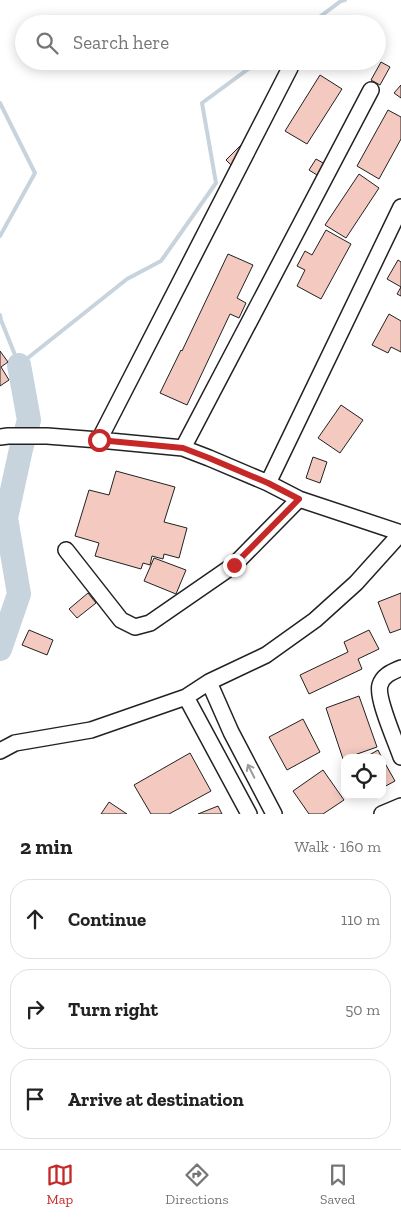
<!DOCTYPE html>
<meta charset="utf-8">
<style>
:root{--surface:#fff;--page:#f2f2f2;--text:#222;--muted:#767676;--line:#e0e0e0;--accent:#c62828}
body{margin:0;font-family:"Zilla Slab",serif;background:var(--page);color:var(--text)}
.controls{position:absolute;right:15px;bottom:15px;display:grid;overflow:hidden;border-radius:10px;box-shadow:0 2px 12px #0003}
.controls button{width:45px;height:45px;display:grid;place-items:center;padding:0;border:0;border-bottom:1px solid var(--line);background:var(--surface);color:var(--text);font:25px sans-serif}
.stop{position:absolute;width:15px;height:15px;margin:-11px;border:4px solid #c62828;border-radius:50%;background:#fff}
.stop.end{background:#c62828;border-color:#fff;box-shadow:0 1px 5px #0008}
.list{margin:0;padding:0;list-style:none}
h2{display:flex;justify-content:space-between;align-items:center;height:65px;margin:0;padding:0 20px;font-size:21px}
h2 small{font-size:16px;font-weight:400;color:var(--muted)}
.list li{display:grid;grid-template-columns:32px 1fr auto;gap:15px;align-items:center;box-sizing:border-box;height:80px;margin:0 10px 10px;padding:0 10px;border:1px solid var(--line);border-radius:20px}
.list b{display:block;font-size:19px;white-space:nowrap}
.list em{font-size:16px;font-style:normal;color:var(--muted)}
.icon{flex:none;width:28px;height:28px;fill:none;stroke:currentColor;stroke-width:2;stroke-linecap:round;stroke-linejoin:round}
.map{position:relative;flex:none;width:401px;height:814px;overflow:hidden}
.search{position:absolute;background:var(--surface);box-shadow:0 2px 12px #0003;left:15px;right:15px;top:15px;height:55px;display:flex;align-items:center;gap:12px;box-sizing:border-box;padding:0 18px;border-radius:28px;color:var(--muted);font-size:19px}
.sheet{height:335px;background:var(--surface)}
nav{display:flex;justify-content:space-around;align-items:center;box-sizing:border-box;height:70px;border-top:1px solid var(--line);background:var(--surface);font-size:14px;color:var(--muted)}
nav a{display:grid;justify-items:center;gap:2px}
nav .on{color:var(--accent)}
.map>svg:first-child{display:block}
.lines{fill:none;stroke-linecap:round;stroke-linejoin:round}
.stream{stroke:#c7d3dd;stroke-width:4}
.river{stroke:#c7d3dd;stroke-width:24}
.building{fill:#f3c9c0;stroke:#222}
.minor-casing{stroke:#222;stroke-width:18}
.minor{stroke:#fff;stroke-width:15}
.oneway{stroke:#9c9c9c}
.route{stroke:#c62828;stroke-width:6}
</style>
<div class="map">
<svg width="401" height="814" viewBox="0 0 401 814">
<rect width="100%" height="100%" fill="#fff"/>
<g class="lines">
<path class="stream" d="M310,24L341,1L345,0
M0,103L35,173L0,236
M0,315L1,320L19,365L127,279L161,261L216,183L202,103L259,61"/>
<path class="river" d="M0,649L19,594L6,518L21,449L29,420L19,365"/>
</g>
<path class="building" d="M381,62L390,67L380,85L371,80Z
M320,75L342,89L307,144L285,131Z
M401,85V98L394,93Z
M388,110L401,117V139L379,179L357,166Z
M242,144L248,150L232,166L226,160Z
M316,159L325,164L317,175L309,170Z
M359,174L379,188L346,238L325,225Z
M326,230L351,244L321,299L297,286L305,270L297,266L305,251L312,255Z
M228,254L253,265L237,298L246,303L239,318L230,314L187,405L160,393L181,350L182,351Z
M398,260L401,262V296L397,294L401,287L387,279Z
M389,314L401,321V352L391,347L388,353L372,345Z
M0,351L8,362L1,367L9,380L0,386Z
M341,405L363,420L340,453L318,438Z
M313,457L327,462L320,483L306,478Z
M116,471L175,487L164,522L187,528L179,558L164,554L163,559L152,556L150,565L143,563L141,569L95,556L99,543L75,536L89,490L109,495Z
M154,558L186,570L176,594L144,581Z
M88,593L96,603L77,618L69,609Z
M401,593V629L390,633L378,602Z
M29,630L53,640L47,655L22,645Z
M369,630L379,649L358,659L362,669L309,694L300,675L348,652L344,642Z
M359,696L377,747L343,759L326,708Z
M303,719L320,752L287,770L269,737Z
M378,750L382,758H364Z
M190,753L211,791L169,814H151L134,785Z
M382,758L395,781L382,788Z
M323,770L344,800L323,814H309L293,791Z
M109,802L127,814H101Z
M218,806L222,814H198Z"/>
<g class="lines">
<defs>
<path id="minor" d="M0,437L8,436H47L99,440L183,448L209,458L268,483L299,499L401,533
M99,440L290,68
M183,448L371,90
M268,483L401,207
M66,550L121,620L135,627L150,623L234,565L299,499
M401,668C392,672 383,675 380,685C376,698 396,742 401,757
M209,682L231,732L274,814
M186,697L249,814
M0,751L15,743L91,730L186,697L209,682L266,655L315,620L356,583L401,533
M382,814L401,806"/>
</defs>
<use href="#minor" class="minor-casing"/>
<use href="#minor" class="minor"/>
</g>
<defs><path id="oneway-shaft" d="M-6 0H5M1.5-3L5.5 0L1.5 3" fill="none" stroke-width="1.6" stroke-linecap="round" stroke-linejoin="round" transform="scale(1.25)"/></defs>
<use class="oneway" href="#oneway-shaft" transform="translate(251 771) rotate(-117)"/>
<g class="lines">
<path class="route" d="M99,440L183,448L209,458L268,483L299,499L234,565"/>
</g>
</svg>
<div class="controls">
<button><svg class="icon" aria-label="locate" viewBox="0 0 24 24"><circle cx="12" cy="12" r="6"/><path d="M12 2v4M12 18v4M2 12h4M18 12h4"/></svg></button>
</div>
<div class="stop" style="left:99px;top:440px"></div>
<div class="stop end" style="left:234px;top:565px"></div>
<div class="search"><svg class="icon" aria-label="search" viewBox="0 0 24 24"><circle cx="10" cy="10" r="6"/><path d="M15 15l6 6"/></svg>Search here</div>
</div>
<section class="sheet">
<h2>2 min<small>Walk · 160 m</small></h2>
<ul class="list">
<li><svg class="icon" aria-label="ahead" viewBox="0 0 24 24"><path d="M12 20V5M6 11l6-6 6 6"/></svg><div><b>Continue</b></div><em>110 m</em></li>
<li><svg class="icon" aria-label="right" viewBox="0 0 24 24"><path d="M7 20v-9h11M14 6l5 5-5 5"/></svg><div><b>Turn right</b></div><em>50 m</em></li>
<li><svg class="icon" aria-label="arrive" viewBox="0 0 24 24"><path d="M6 21V4h12l-3 4 3 4H6"/></svg><div><b>Arrive at destination</b></div></li>
</ul>
</section>
<nav>
<a class="on"><svg class="icon" aria-label="map" viewBox="0 0 24 24"><path d="M3 6l6-2 6 2 6-2v14l-6 2-6-2-6 2zM9 4v14M15 6v14"/></svg>Map</a>
<a><svg class="icon" aria-label="directions" viewBox="0 0 24 24"><path d="M12 3l9 9-9 9-9-9zM9 14v-3h6M13 9l2 2-2 2"/></svg>Directions</a>
<a><svg class="icon" aria-label="saved" viewBox="0 0 24 24"><path d="M7 4h10v16l-5-4-5 4z"/></svg>Saved</a>
</nav>
